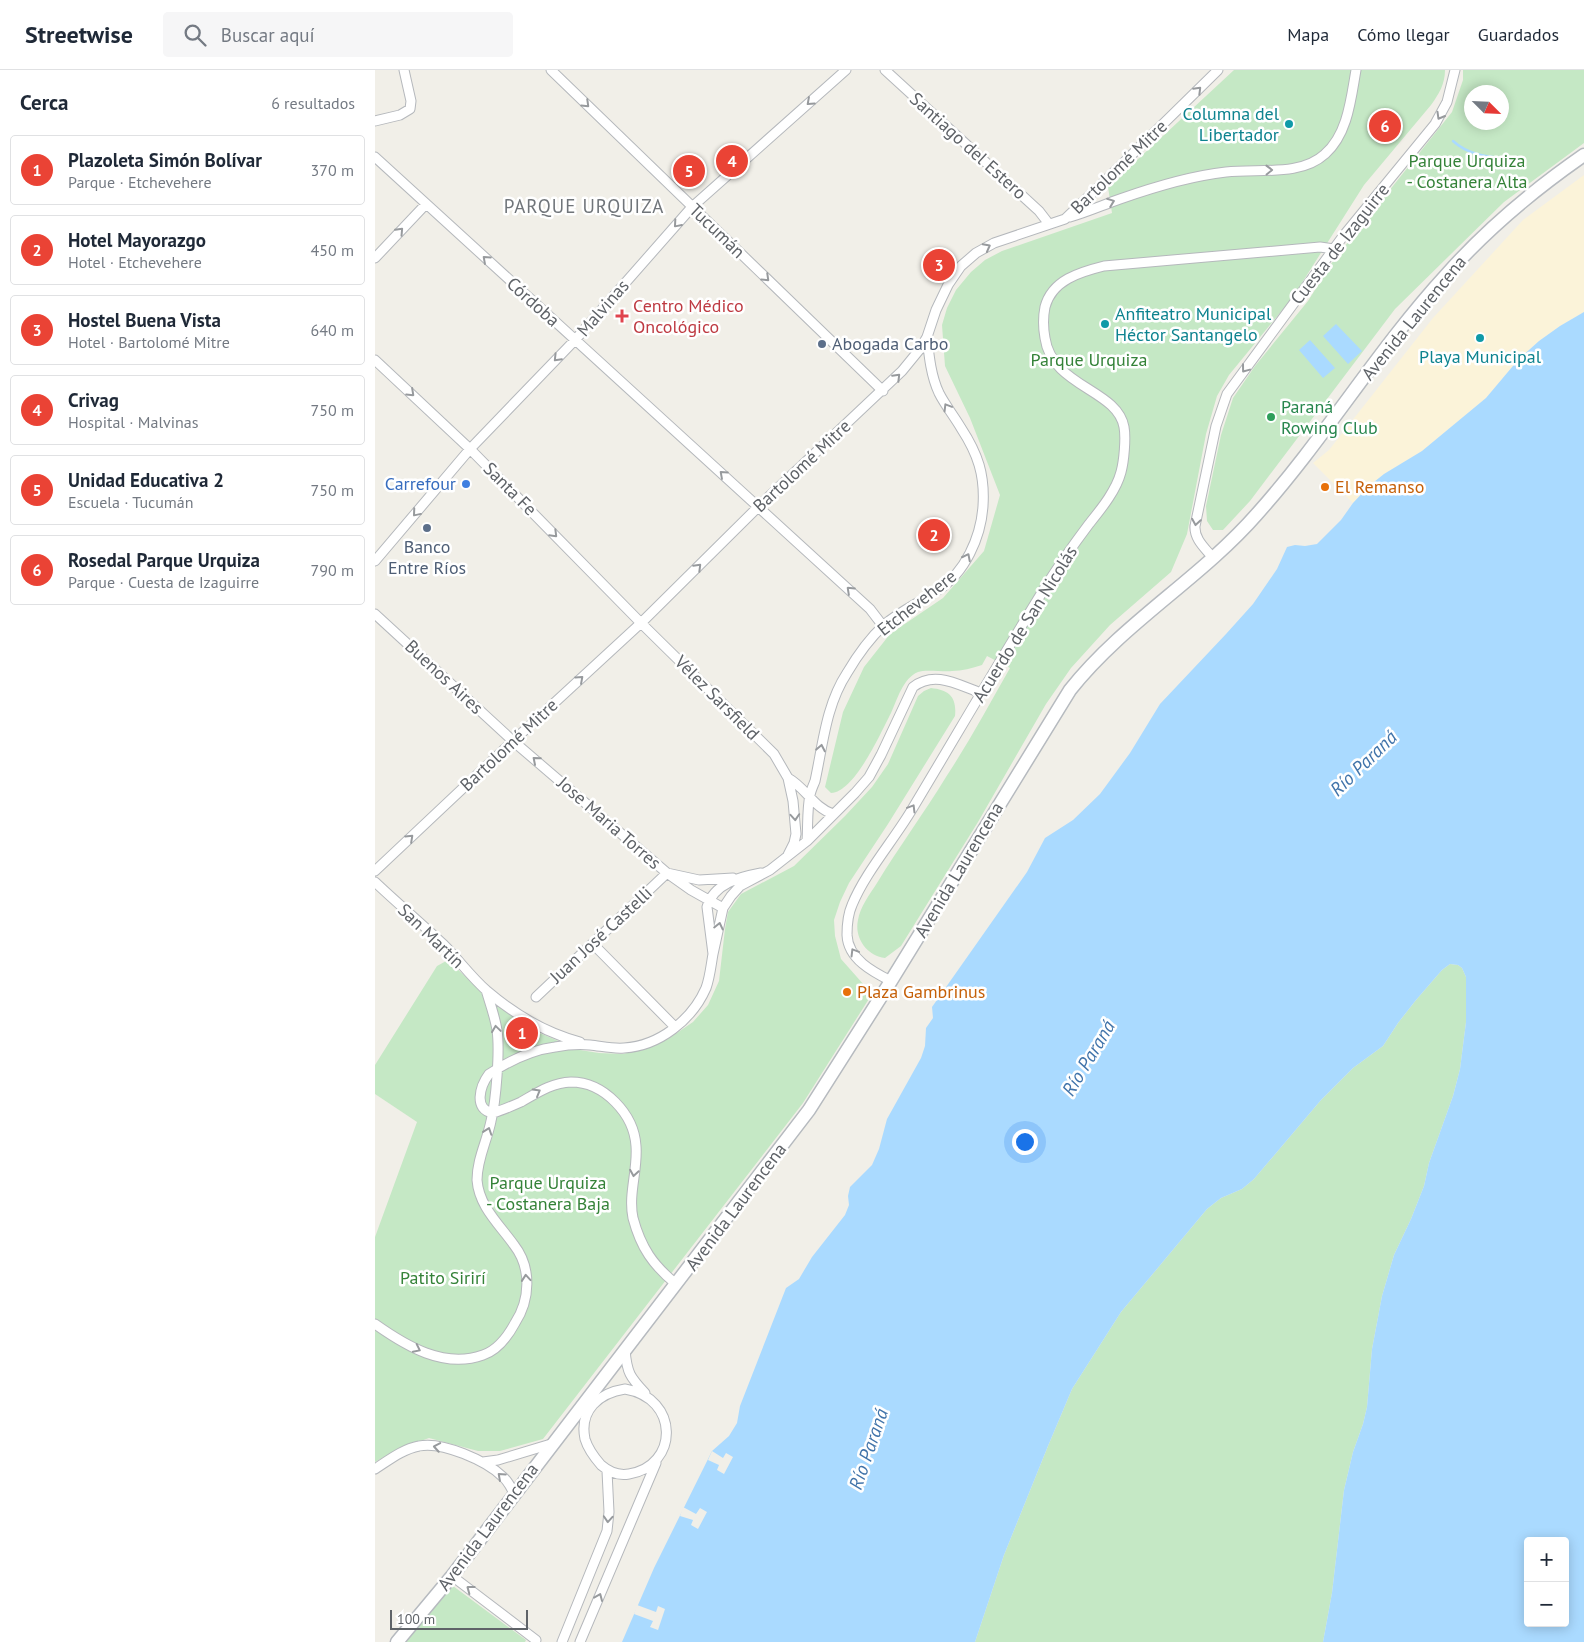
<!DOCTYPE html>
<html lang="es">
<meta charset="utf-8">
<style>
:root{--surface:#fff;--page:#f6f6f7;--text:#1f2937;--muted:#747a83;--line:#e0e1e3;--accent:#ea4335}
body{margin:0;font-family:"PT Sans",sans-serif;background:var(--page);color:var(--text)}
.controls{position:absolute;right:15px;bottom:15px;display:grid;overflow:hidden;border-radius:5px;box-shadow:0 2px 12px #0003}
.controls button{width:45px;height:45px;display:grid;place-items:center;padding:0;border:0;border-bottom:1px solid var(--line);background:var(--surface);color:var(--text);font:25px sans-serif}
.compass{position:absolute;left:1089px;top:15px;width:45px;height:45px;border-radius:50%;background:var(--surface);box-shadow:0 2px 12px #0003;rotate:114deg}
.scale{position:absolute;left:15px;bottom:12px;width:138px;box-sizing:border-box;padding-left:5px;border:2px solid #5f6368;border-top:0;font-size:14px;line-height:18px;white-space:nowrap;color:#5f6368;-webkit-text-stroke:4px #fff;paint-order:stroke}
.you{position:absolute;left:649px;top:1071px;width:18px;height:18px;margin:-12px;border:4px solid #fff;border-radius:50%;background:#1a73e8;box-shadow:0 0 0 8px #1a73e833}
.badge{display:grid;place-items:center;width:32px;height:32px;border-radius:50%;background:var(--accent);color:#fff;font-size:16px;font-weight:700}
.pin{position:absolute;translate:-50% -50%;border:2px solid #fff;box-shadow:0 1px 5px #0006}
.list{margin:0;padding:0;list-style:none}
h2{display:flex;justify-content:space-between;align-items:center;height:65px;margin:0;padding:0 20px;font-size:21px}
h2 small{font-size:16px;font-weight:400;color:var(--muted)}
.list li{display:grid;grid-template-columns:32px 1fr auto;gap:15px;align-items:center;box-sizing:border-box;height:70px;margin:0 10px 10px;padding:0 10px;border:1px solid var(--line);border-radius:5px}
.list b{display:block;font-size:19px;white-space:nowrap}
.list p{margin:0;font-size:16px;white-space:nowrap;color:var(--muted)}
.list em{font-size:16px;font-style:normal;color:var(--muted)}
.icon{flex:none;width:28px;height:28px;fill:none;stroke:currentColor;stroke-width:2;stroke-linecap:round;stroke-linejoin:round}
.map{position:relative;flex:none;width:1209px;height:1572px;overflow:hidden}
header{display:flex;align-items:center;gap:30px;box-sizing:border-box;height:70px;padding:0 25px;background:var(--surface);border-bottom:1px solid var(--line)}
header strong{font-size:24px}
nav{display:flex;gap:28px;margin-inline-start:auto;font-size:18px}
.search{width:350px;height:45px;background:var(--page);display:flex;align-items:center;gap:12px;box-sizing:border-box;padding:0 18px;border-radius:5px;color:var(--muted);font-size:19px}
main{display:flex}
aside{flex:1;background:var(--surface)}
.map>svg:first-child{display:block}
.green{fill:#c5e8c5;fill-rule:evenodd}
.sand{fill:#fbf3d9}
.water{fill:#aadaff;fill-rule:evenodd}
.pier{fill:#f1efe8}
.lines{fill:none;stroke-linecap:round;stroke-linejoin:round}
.stream{stroke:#aadaff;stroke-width:2.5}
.street-casing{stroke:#b5b8bc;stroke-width:11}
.secondary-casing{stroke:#b6babf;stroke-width:15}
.street{stroke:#fff;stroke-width:9}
.secondary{stroke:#fff;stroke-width:12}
.oneway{stroke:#979a9d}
.culture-dot{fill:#0f9aa8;stroke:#fff;stroke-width:2}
.health-dot{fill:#e0444e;stroke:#fff;stroke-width:2}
.service-dot{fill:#5c6f8a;stroke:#fff;stroke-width:2}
.leisure-dot{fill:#2e9e5b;stroke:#fff;stroke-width:2}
.shop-dot{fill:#3f7fe0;stroke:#fff;stroke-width:2}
.food-dot{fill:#e8710a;stroke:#fff;stroke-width:2}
.labels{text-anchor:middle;stroke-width:5;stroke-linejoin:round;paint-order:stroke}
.culture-label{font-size:18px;fill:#0d838f;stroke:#fff;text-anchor:end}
.street-label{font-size:18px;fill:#5f6368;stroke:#fff}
.park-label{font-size:18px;fill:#348238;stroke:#fff}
.health-label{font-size:18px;fill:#be3a42;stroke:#fff;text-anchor:start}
.service-label{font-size:18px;fill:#4e5e75;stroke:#fff;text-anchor:start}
.leisure-label{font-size:18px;fill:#27864d;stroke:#fff;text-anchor:start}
.shop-label{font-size:18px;fill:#366cbe;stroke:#fff;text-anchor:end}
.food-label{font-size:18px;fill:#c56008;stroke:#fff;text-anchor:start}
.neighbourhood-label{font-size:19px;letter-spacing:1px;fill:#70757a;stroke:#fff}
.water-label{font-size:19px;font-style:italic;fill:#4174aa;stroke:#fff}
</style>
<header>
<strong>Streetwise</strong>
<div class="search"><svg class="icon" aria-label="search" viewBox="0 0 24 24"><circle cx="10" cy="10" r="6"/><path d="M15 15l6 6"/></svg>Buscar aquí</div>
<nav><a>Mapa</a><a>Cómo llegar</a><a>Guardados</a></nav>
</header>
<main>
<aside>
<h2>Cerca<small>6 resultados</small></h2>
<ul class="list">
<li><span class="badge">1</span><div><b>Plazoleta Simón Bolívar</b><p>Parque · Etchevehere</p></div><em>370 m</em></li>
<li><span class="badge">2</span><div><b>Hotel Mayorazgo</b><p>Hotel · Etchevehere</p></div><em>450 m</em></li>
<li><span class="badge">3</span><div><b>Hostel Buena Vista</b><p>Hotel · Bartolomé Mitre</p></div><em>640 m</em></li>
<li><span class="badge">4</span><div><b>Crivag</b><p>Hospital · Malvinas</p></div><em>750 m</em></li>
<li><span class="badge">5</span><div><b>Unidad Educativa 2</b><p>Escuela · Tucumán</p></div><em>750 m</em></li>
<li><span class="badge">6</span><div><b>Rosedal Parque Urquiza</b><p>Parque · Cuesta de Izaguirre</p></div><em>790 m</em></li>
</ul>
</aside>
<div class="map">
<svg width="1209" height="1572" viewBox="0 0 1209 1572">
<rect width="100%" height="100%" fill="#f1efe8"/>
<path class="green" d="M859,0H1070C1070,14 1064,24 1056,35L989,115L918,227L854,305L842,326L831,364L812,464L796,502L735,555L696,598L671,634L603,752L526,876L510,888C492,886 479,868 483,850C485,837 495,824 502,813C524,777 549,743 571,707C594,672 614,635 635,598L612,586L607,595C597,598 587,601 577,601C568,602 550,599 543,602C528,608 522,630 516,643C506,662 480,722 456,723L450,717L468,642L489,597L515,564L568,528L609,481L625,425L595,348L570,296L567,255L572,238L581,220L596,202L610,190L627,181L737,143L733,117Z
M1088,0H1209V73L1129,132L1020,239L875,431L848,460H838L832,451L831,436L846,365L858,328L880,296L933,231L958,191L1077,42L1088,10ZM1096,22H1126V52H1096Z
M556,618C574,620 582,627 580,646L513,754L474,813L465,832L459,850L460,866L466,889L497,924L428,1033L168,1369L125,1381H103L54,1368L23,1379L0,1392V1167L42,1052L0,1024V995L62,896L73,890L98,914L138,947L162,962L205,980L224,983L248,984L271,978L293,969L318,952L333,935L344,911L350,859L353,842L366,824L419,796L470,746L497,717L513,694L543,626L549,621Z
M1075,894L1083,895L1087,898L1091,907V952L1085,999L1078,1026L1054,1093L1049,1116L1036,1149L1019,1185L1007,1226L997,1279L992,1337L988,1354L978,1382L969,1420L957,1523L948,1572H600L629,1485L673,1376L697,1319L746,1242L832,1139L846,1128L867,1119L879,1109L946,1030L978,998L1008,976L1023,953L1041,930L1067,900Z
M78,1516L151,1570L150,1572H30Z"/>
<path class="sand" d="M1209,105V242L1185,256L1164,271L1143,290L1111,328L1047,381L1009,404L994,416L978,433L938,393L954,380L1058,248L1148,150Z"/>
<path class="water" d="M1209,242V1572H948L957,1523L969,1420L978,1382L988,1354L992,1337L997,1279L1007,1226L1019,1185L1036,1149L1049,1116L1054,1093L1078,1026L1085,999L1091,952V907L1087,898L1083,895L1075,894L1067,900L1041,930L1023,953L1008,976L978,998L946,1030L879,1109L867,1119L846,1128L832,1139L746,1242L697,1319L673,1376L629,1485L600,1572H247L279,1498L337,1381L354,1366L362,1353L365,1336L411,1218L424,1209L437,1187L470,1145L474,1135L473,1126L475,1117L497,1095L504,1079L512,1049L546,988L550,976L551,958L558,948L557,937L652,802L670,768L698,750L725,724L755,683L785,634L851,564L878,534L902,499L912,477L920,475L930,476L942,474L966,450L978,433L994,416L1009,404L1047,381L1111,328L1143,290L1164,271L1185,256ZM1153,1471H1190V1553H1153Z
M961,254L987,281L973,294L948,266Z
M935,270L960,298L948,308L924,280Z"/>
<path class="pier" d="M337,1381L348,1388L351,1383L358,1387L349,1404L342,1400L344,1395L333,1390Z
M308,1437L321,1444L325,1438L332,1442L323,1459L316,1455L318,1450L305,1446Z
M262,1535L281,1542L283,1536L290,1539L283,1560L275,1557L278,1551L259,1544Z"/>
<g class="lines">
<path class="stream" d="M1078,71C1093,85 1113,87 1133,89"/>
<defs>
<path id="street" d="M176,0L508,321
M510,0L664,141L674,154
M0,51L25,45L35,39L36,31L29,0
M0,87L495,539L508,556
M695,147C712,142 728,135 745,129C779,117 815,106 851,102C883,98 925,107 950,84C973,64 976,28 981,0
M0,188L51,134
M0,290L95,379L266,553L399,684L413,708L418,731L421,764L419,773L413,785
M838,488C830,478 819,469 820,456L841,356L852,324L969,165L1060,54L1072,32L1080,0
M0,491L95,379L200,270L317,137L471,0
M0,544L138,671L292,803L316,820L348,838
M413,708C430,717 439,738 458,744
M432,771C433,756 432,739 435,725C436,720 438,716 440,711C448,674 451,635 472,603C482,586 495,568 509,555C525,541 546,532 563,520C590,503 606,467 608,436C610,405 603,384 586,358C579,346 570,335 564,323C556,306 554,286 552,267
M0,801L138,671L266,553L384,436L527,301L545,279L552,267L561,240L573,215L586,196L601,183L619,173L690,149L732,109L843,0
M386,803C365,807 339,813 332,837L338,884L348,838L356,826L365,816L395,800L432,771L480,723L494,707L506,685L538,617C560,600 583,615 606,623
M0,812C22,833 46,853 68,874C83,889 96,907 112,921C139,944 171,963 205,972
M218,874L300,957
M516,911C498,902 473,889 472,865C472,856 473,844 477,835C490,803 518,771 536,741C581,666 625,590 671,516C684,495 699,474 714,454C726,439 741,421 746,402C749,391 751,368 749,357C742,319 677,317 670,268C668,257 668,247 670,237C677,210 705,202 729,196L945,177L959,179
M161,927L292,803L324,810L358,808
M118,1043C128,1040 137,1036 146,1032C162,1023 176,1013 196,1012C229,1012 259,1044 261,1076C263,1100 253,1124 258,1148C266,1178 278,1195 301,1214
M118,1043C98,1040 105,1016 114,1004C134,991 156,980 180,977C191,975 204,974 215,975C226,976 237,979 249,978C284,976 317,950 331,918C335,907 336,895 338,884
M0,1254C31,1276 69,1299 108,1285C123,1280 133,1266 140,1253C155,1230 157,1198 139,1175C125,1155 104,1137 102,1110C102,1089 112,1071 116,1051C121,1031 125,981 122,960C120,947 115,933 111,920
M250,1280C252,1303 255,1307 270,1323
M250,1319C305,1328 304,1396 254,1404C243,1406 234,1402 226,1395C219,1387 213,1379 210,1369C204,1340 224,1323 250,1319Z
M108,1392L123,1390L176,1374
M0,1399C14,1390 28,1379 44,1376C67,1371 112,1391 128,1407C133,1411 136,1418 139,1423
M77,1506L161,1570
M187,1572L232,1461L234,1442L232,1401
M205,1572L281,1393"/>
<path id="secondary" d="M22,1572L77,1506L434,1040L516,911L695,620C749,552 825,509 882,444C950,368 1003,279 1072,204C1112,159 1160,119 1209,85"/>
</defs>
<use href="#street" class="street-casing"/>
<use href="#secondary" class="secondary-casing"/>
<use href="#street" class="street"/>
<use href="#secondary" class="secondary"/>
</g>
<defs><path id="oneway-chevron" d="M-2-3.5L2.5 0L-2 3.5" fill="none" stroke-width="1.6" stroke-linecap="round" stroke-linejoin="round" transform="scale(1.25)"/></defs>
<g class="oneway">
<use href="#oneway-chevron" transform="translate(823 20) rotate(-45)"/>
<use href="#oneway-chevron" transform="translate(435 32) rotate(138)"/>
<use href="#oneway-chevron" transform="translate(211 34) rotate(44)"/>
<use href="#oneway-chevron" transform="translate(1065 46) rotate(120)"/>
<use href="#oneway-chevron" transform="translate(894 100) rotate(-1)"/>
<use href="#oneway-chevron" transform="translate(736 132) rotate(-21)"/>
<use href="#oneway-chevron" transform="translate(302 154) rotate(131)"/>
<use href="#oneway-chevron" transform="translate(25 161) rotate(-47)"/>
<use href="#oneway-chevron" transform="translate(612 177) rotate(-28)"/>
<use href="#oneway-chevron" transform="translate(111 189) rotate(-138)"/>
<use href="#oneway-chevron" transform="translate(391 208) rotate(44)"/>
<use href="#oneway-chevron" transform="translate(182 288) rotate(134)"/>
<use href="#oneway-chevron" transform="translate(870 299) rotate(127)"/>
<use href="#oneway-chevron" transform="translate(522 307) rotate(-45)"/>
<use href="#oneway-chevron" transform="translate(36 323) rotate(43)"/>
<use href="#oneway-chevron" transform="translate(572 337) rotate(-121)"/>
<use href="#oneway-chevron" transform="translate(348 404) rotate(-138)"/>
<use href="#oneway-chevron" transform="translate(41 443) rotate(130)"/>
<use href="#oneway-chevron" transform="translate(821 452) rotate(99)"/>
<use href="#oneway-chevron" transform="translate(179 464) rotate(45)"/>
<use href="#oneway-chevron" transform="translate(592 487) rotate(-63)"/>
<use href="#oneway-chevron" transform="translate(323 497) rotate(-45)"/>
<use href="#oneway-chevron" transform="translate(475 520) rotate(-137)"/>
<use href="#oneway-chevron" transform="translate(205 609) rotate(-42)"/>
<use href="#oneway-chevron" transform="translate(446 678) rotate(-79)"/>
<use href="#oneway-chevron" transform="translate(161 690) rotate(-139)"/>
<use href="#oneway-chevron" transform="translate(537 738) rotate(-59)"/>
<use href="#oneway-chevron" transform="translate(420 747) rotate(86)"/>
<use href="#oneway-chevron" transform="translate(35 768) rotate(-43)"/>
<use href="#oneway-chevron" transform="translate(344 856) rotate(-77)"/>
<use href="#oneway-chevron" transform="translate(479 882) rotate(-121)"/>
<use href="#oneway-chevron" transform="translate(121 959) rotate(-98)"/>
<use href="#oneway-chevron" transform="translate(162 1022) rotate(-30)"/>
<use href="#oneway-chevron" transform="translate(113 1061) rotate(-71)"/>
<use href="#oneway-chevron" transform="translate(259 1103) rotate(99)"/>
<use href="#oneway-chevron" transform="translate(151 1208) rotate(-95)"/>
<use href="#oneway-chevron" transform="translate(42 1279) rotate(26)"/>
<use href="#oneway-chevron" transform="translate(62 1377) rotate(-170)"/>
<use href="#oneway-chevron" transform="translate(126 1406) rotate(-138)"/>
<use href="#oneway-chevron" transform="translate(233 1449) rotate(94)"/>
<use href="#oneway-chevron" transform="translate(95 1519) rotate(-143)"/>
<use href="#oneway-chevron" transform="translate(224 1527) rotate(-67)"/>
</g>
<g class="culture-dot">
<circle cx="914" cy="54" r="5"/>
<circle cx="730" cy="254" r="5"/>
<circle cx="1105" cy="268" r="5"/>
</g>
<path class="health-dot" d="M244.5 238.5h5v5h5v5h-5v5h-5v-5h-5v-5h5z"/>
<g class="service-dot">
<circle cx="447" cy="274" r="5"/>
<circle cx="52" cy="458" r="5"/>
</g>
<circle class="leisure-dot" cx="896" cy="347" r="5"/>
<circle class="shop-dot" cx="91" cy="414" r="5"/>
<g class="food-dot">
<circle cx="950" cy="417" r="5"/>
<circle cx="472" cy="922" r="5"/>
</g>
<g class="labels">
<g class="culture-label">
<text x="904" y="50">Columna del<tspan x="904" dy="21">Libertador</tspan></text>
<text x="740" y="250" text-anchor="start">Anfiteatro Municipal<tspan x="740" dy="21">Héctor Santangelo</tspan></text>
<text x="1105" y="293" text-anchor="middle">Playa Municipal</text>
</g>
<g class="street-label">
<text transform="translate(593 76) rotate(42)" y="6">Santiago del Estero</text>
<text transform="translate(744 97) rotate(-44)" y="6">Bartolomé Mitre</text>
<text transform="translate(342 161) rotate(44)" y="6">Tucumán</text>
<text transform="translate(965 174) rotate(-52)" y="6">Cuesta de Izaguirre</text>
<text transform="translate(158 232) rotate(42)" y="6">Córdoba</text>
<text transform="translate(228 238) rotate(-49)" y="6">Malvinas</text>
<text transform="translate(1039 248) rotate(-51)" y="6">Avenida Laurencena</text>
<text transform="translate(427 396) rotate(-43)" y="6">Bartolomé Mitre</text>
<text transform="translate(135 419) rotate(45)" y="6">Santa Fe</text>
<text transform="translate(542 533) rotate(-38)" y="6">Etchevehere</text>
<text transform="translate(650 554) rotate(-58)" y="6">Acuerdo de San Nicolás</text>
<text transform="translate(69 607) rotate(43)" y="6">Buenos Aires</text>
<text transform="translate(342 628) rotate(45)" y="6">Vélez Sarsfield</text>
<text transform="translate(134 675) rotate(-43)" y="6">Bartolomé Mitre</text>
<text transform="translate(234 753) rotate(41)" y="6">Jose Maria Torres</text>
<text transform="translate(584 800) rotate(-59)" y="6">Avenida Laurencena</text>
<text transform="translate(226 865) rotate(-43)" y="6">Juan José Castelli</text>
<text transform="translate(56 866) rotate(44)" y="6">San Martín</text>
<text transform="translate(361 1137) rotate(-53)" y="6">Avenida Laurencena</text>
<text transform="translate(113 1457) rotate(-53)" y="6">Avenida Laurencena</text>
</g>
<g class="park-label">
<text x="1092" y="97">Parque Urquiza<tspan x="1092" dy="21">- Costanera Alta</tspan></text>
<text x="714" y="296">Parque Urquiza</text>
<text x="173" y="1119">Parque Urquiza<tspan x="173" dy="21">- Costanera Baja</tspan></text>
<text x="68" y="1214">Patito Sirirí</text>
</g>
<g class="health-label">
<text x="258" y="242">Centro Médico<tspan x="258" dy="21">Oncológico</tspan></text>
</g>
<g class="service-label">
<text x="457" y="280">Abogada Carbo</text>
<text x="52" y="483" text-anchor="middle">Banco<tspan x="52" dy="21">Entre Ríos</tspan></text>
</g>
<g class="leisure-label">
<text x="906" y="343">Paraná<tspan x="906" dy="21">Rowing Club</tspan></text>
</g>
<g class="shop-label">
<text x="81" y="420">Carrefour</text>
</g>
<g class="food-label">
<text x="960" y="423">El Remanso</text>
<text x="482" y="928">Plaza Gambrinus</text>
</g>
<g class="neighbourhood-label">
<text x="209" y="143">PARQUE URQUIZA</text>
</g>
<g class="water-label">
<text transform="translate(988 693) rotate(-44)" y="7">Río Paraná</text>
<text transform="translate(713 988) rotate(-59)" y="7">Río Paraná</text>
<text transform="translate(493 1379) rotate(-71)" y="7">Río Paraná</text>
</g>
</g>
</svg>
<div class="controls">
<button>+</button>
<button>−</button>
</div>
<svg class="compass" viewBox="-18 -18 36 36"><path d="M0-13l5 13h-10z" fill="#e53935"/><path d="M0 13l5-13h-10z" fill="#747a83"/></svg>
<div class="scale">100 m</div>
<div class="you"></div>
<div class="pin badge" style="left:147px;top:963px">1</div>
<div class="pin badge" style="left:559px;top:465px">2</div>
<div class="pin badge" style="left:564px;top:195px">3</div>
<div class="pin badge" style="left:357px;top:91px">4</div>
<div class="pin badge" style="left:314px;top:101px">5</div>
<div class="pin badge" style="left:1010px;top:56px">6</div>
</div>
</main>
